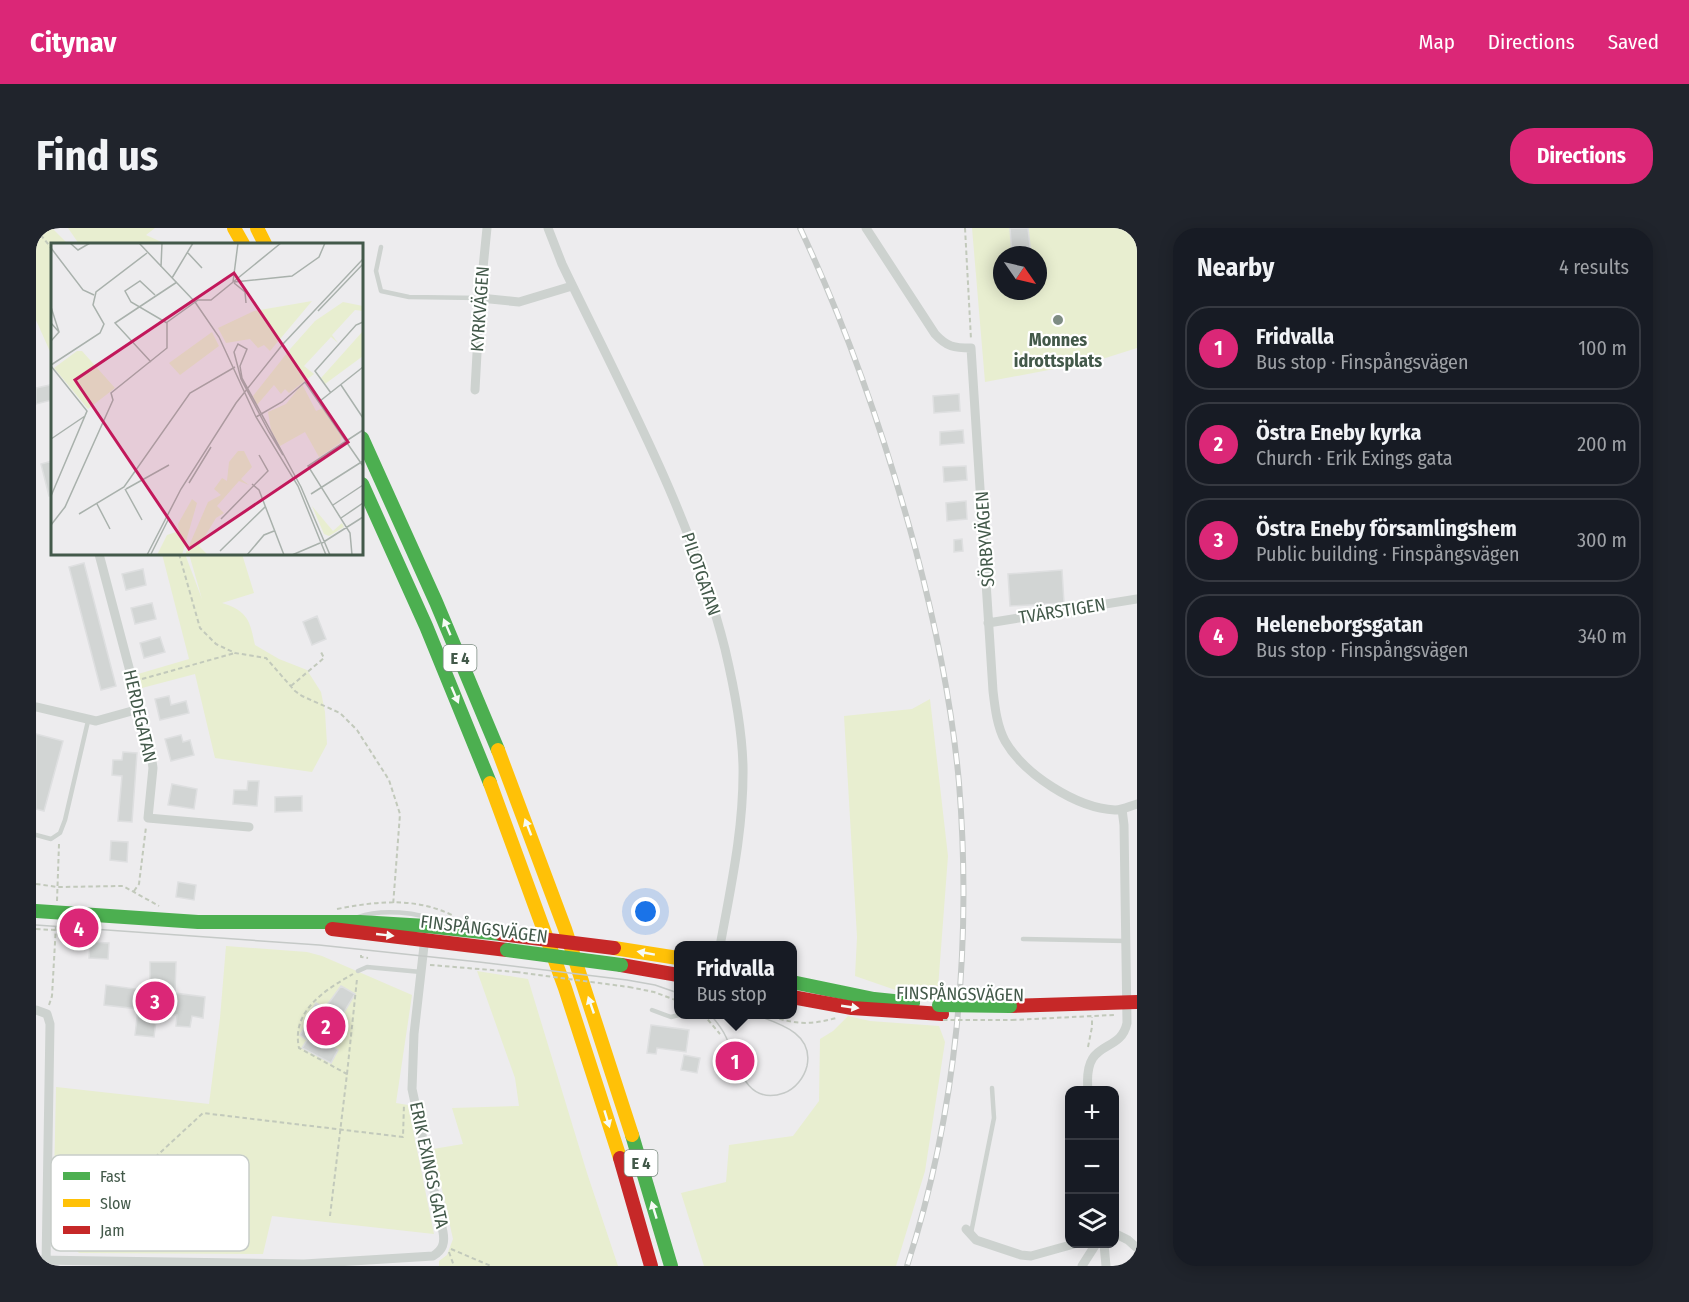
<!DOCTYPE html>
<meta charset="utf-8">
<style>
:root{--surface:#171b24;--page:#20242c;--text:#f1f3f6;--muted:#9ea1a6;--line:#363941;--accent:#db2777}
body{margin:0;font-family:"Fira Sans Condensed",sans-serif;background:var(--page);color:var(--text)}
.controls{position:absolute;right:18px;bottom:18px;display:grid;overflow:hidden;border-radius:12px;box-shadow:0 3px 15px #0003}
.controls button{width:54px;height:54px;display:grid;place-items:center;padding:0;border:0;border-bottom:2px solid var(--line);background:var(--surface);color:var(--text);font:30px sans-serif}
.compass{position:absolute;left:957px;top:18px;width:54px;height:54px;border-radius:50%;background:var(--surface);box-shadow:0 3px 15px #0003;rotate:124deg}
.you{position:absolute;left:610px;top:684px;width:21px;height:21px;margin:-15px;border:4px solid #fff;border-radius:50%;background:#1a73e8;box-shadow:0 0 0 9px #1a73e833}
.badge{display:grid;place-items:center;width:39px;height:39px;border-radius:50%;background:var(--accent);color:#fff;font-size:20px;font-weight:700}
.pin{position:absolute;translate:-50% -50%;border:3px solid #fff;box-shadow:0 2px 6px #0006}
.popup{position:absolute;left:638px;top:713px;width:123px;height:78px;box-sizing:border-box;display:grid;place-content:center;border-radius:12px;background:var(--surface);filter:drop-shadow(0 2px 4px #0005);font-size:20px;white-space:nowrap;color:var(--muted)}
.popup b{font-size:22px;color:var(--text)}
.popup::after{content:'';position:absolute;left:50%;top:100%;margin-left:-12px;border:12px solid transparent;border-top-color:var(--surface)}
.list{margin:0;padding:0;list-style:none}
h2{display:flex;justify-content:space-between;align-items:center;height:78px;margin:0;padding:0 24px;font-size:26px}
h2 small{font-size:20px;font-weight:400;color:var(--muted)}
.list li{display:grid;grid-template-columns:39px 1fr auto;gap:18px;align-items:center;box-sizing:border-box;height:84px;margin:0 12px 12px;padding:0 12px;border:2px solid var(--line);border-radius:24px}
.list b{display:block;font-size:22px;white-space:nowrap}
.list p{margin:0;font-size:20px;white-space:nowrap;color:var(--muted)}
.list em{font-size:20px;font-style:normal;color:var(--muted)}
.icon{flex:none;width:33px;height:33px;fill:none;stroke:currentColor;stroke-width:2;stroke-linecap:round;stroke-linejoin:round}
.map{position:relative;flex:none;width:1101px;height:1038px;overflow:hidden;border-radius:24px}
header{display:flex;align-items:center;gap:36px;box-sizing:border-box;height:84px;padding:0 30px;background:var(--accent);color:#fff}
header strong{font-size:28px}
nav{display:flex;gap:33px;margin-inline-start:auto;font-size:21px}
.intro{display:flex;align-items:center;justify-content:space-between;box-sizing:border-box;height:144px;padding:0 36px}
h1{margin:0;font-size:42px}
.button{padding:15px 27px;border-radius:24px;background:var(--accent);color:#fff;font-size:21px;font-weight:700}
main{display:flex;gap:36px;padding:0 36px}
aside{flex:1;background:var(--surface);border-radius:24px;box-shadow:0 3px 15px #0003}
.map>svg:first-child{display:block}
.green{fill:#e8eed0;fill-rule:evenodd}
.building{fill:#d2d5d4;stroke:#dedfe0;stroke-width:1.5}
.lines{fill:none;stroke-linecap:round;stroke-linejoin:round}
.path{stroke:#c2c9bb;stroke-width:2;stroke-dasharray:4.5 3;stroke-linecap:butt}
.lane{stroke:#cdd2cf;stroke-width:4.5}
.street{stroke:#cdd2cf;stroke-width:9}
.fast{stroke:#4caf50;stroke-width:14}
.slow{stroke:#ffc107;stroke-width:14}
.jam{stroke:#c62828;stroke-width:14}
.tram{stroke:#c5c9c7;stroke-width:1.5}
.rail-casing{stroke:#c5c9c7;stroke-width:6}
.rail{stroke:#fff;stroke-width:4;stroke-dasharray:11;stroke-linecap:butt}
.path-bridge{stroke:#c2c9bb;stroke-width:2;stroke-dasharray:4.5 3;stroke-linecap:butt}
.fast-bridge{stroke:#4caf50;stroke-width:14}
.jam-bridge{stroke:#c62828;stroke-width:14}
.oneway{fill:#f6fbf6}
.poi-dot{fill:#7e8c83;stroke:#fff;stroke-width:2}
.labels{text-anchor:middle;stroke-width:4.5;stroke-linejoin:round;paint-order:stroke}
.shield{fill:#fff;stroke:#7b8b80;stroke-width:1.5}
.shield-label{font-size:16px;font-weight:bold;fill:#43594a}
.street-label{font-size:18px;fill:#43594a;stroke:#fff}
.poi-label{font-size:18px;font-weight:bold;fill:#43594a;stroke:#fff}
.inset-road{fill:none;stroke:#a9b1ac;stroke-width:1.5}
.view{fill:#c2185b;fill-opacity:0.15;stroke:#c2185b;stroke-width:3}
.inset-edge{fill:none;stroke:#43594a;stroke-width:3}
.key{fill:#fff;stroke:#c7cdc9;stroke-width:1.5}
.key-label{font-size:16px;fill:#43594a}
</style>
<header>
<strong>Citynav</strong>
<nav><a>Map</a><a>Directions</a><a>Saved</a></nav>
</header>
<div class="intro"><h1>Find us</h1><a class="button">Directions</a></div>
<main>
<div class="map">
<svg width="1101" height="1038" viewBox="0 0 1101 1038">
<rect width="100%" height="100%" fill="#edecee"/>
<path class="green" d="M0,0H16L32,16H16V128L0,92Z
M32,0H119L110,7L130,16H43Z
M936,0H1101V120L1060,133L949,154ZM966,27H1002V63H966Z
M126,326H149L166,371L153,326H206L218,365L186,375C212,383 214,393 219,417L243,431L271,442L285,464L289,484L291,516L276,544L179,530L159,446L106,460L102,446L153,431Z
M894,471L912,628L902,760L871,766L819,748L821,709L808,488L876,481Z
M190,718L271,724L286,728L376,767L360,875L372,877L398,1006L236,988L227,1026L43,1025L17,999L20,859L173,876L184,790Z
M441,743L492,751L551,945L582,1038H403V1033L411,1027L417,1011L397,921L427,916L416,880L483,878L479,850Z
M812,788L834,793L903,798L909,814L889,943L860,1038H668L645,965L690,954L693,917L757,908L783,873L784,811L797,803Z"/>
<path class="building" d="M974,0H992L995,27H976Z
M14,157L16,172L0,176V160Z
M923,166L924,183L898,185L897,168Z
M927,202L928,215L904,217V204Z
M16,233V268H13L5,236Z
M930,238L931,252L908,254L907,239Z
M930,273L931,291L911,293L910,275Z
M926,311L927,323L918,324V312Z
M48,335L80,458L65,462L33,339Z
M107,341L110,357L90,362L86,346Z
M1026,342L1028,375L974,378L972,346Z
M116,375L120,391L99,396L95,380Z
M281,388L290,411L276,417L267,394Z
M124,409L129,424L108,430L104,415Z
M133,468L135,477L150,473L153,485L124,492L119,471Z
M0,506L27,513L8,583L0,581Z
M145,507L147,514L154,512L158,527L135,533L129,511Z
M87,524L101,525L96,594L82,593L86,548L76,547L77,532H86Z
M212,553H223L221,578L197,576L198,562H211Z
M136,556L161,561L158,581L132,577Z
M266,568V583L239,584V569Z
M75,613L92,614L91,634L74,632Z
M142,654L160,657L158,672L140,669Z
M54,714L73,715L72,731L53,730Z
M114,734H140L139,765L169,769L167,790L156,788L154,799L140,798L141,787L121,785L118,809L99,807L102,781L68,777L70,757L114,763Z
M305,758L319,766L290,814L302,822L295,835L266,820L271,812L264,807L276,788L273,787L280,775L289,780Z
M615,797L653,802L650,824L621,820L620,826L611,825Z
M648,827L664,830L661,845L645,842Z"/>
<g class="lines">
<path class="path" d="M929,0L935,111
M0,1L16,21
M143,326L164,400L180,416L199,425L230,430L259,463L266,468L304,485L321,502L353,552L364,586L357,678
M106,451L199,425
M255,458L288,430L285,424
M0,656L22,659L87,658L123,678
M98,663L103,656L110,599
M21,673L23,616
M301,681C342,673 380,669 418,688
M0,701L19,702
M658,718L667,715L675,717
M325,727V729L332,730
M394,737L480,744
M593,759L618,764L642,773
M13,777L16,768L20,697
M667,786L684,806
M729,786C757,796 771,798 800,790
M976,792L1078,787
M1052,819L1056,799V789
M311,846L321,751
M294,988L311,846L263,820C255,783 289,762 317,746
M20,1021L167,885L367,909L368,876
M415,1021L455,1038
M413,1024L418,1038"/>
<path class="lane" d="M345,19L340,43L345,63L373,69L444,70
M0,607L15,611L24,605L29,592L52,493
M322,689C344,681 383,683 404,695
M987,711L1090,713
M322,743L331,739L385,744
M616,782L635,789L647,786
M935,1005L958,890L956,860"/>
<path class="street" d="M512,0L526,36C586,161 655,286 689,421C698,459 706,498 707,538C708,599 695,658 684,718
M830,0L899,106C911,119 918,120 935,120L957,463C959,480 961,498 969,513C988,546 1040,580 1079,582C1087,582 1094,578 1101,576
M444,70L483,74L536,58
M439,162L444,70L451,0
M63,326L114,519L117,540L112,590L213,599
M952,395L1101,371
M0,479L60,493L103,481
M0,782L11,786L14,796L10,1036
M1052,862C1047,808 1084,828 1091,795L1088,597L1086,581
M930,1001L940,1012L985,1027L995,1028L1038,1016
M1078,1005L1092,1012L1101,1020
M1068,1016L1070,1038
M0,1032L268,1036L397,1028C407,1022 409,1015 407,1004L376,861L378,806L389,709
M1046,1038L1060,1016"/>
<path class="fast" d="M326,210L400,374L462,522
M326,256L390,398L454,555
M0,683L162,694H324L390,698L465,706
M756,754L838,771L877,775
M596,907L635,1038"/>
<path class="slow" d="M198,0L207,16
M221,0L229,16
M462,522L529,701L596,907
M454,555L529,760L584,930
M578,720L642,730"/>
<path class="jam" d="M296,701L471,722
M585,737L642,747
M756,769L816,780L906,786
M974,778L1101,774
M584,930L615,1038"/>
<path class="tram" d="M0,697L283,717L443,734L591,752L619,757L642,765
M674,786C680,793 686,800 690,809C701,834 709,879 748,865C759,861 768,850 771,838C778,804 741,795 717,786"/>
<defs>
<path id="rail" d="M764,0C813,104 850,212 880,323C900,399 916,477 923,555C936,715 921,885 871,1038"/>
</defs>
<use href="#rail" class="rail-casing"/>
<use href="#rail" class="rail"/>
<path class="path-bridge" d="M480,744L593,759
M907,792H976"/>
<path class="fast-bridge" d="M471,722L585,737
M903,777L974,778"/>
<path class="jam-bridge" d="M465,706L578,720"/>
</g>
<defs><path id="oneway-solid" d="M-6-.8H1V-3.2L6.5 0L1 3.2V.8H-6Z" transform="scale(1.5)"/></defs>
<g class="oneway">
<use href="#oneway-solid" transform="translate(411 399) rotate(-113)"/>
<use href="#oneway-solid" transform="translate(419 467) rotate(67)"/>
<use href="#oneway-solid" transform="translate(492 599) rotate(-111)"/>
<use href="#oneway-solid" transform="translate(349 707) rotate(6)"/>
<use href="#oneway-solid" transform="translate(610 725) rotate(-170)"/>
<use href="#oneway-solid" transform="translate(555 777) rotate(-109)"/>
<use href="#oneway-solid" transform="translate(814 779) rotate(8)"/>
<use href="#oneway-solid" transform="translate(571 891) rotate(73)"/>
<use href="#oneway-solid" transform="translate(618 982) rotate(-107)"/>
</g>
<circle class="poi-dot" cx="1022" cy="92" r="6"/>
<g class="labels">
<g class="shield">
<rect x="407.5" y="417" width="33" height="26" rx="4.5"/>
<rect x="588.5" y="922" width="33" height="26" rx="4.5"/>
</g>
<g class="shield-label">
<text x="424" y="436">E 4</text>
<text x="605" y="941">E 4</text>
</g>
<g class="street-label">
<text transform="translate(444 81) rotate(-86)" y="6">KYRKVÄGEN</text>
<text transform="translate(949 311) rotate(-94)" y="6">SÖRBYVÄGEN</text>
<text transform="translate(665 346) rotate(71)" y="6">PILOTGATAN</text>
<text transform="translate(1026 383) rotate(-9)" y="6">TVÄRSTIGEN</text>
<text transform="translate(104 488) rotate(77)" y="6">HERDEGATAN</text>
<text transform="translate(448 701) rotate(7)" y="6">FINSPÅNGSVÄGEN</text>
<text transform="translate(924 766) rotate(1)" y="6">FINSPÅNGSVÄGEN</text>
<text transform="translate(393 937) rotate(78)" y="6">ERIK EXINGS GATA</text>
</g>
<g class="poi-label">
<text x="1022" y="118">Monnes<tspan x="1022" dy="21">idrottsplats</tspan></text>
</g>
</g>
<g transform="translate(15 15)">
<rect width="312" height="312" fill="#edecee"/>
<path d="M261,58L219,108L213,102L207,105L199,96L175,100L167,85L203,68ZM292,59L312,63V68L304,67L281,92L287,100L280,94L253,123L263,131L238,150L234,146L230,151L223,142L206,162L202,153L240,105L264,78ZM312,88V113L274,141L270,135ZM161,89L168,103L129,132L118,120ZM26,108H31L64,145L37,166L3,125ZM251,141L265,168L272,165L291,194L289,200L268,214L254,189L229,203L220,187L217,169L235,161ZM187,208H193L201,224L190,236L198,242L188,238L166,263L173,270L165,275L148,303L157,312H134L157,259L170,252L163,246L171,235L176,238L178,219ZM141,256L146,260L131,312H106L116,292L128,288L127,281ZM261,263L282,288L291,280L293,284L278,293L273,291Z" fill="#e8eed0"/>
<path class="inset-road" d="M19,0L27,7L39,0M88,0L145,60M0,5L32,47L43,52M137,10L151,25M110,24L111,0M121,35L142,0M182,39L187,0M183,39L241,33L268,14L274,0M183,40L194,49L195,60M144,59L168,94L205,174L247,243L275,312M0,64L8,89M267,68L312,21M0,80L8,89L0,98M115,80L147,57H160L230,0M100,119L64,80L126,39M0,122L49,90L53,81L42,62L45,49L96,10M0,123L36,168L0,253M290,142L312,175M280,150L264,128L305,82L312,79M269,158L312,124M205,174L231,159L254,139L312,223M0,196L34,173M232,212L218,189L190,136L183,109L187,101L196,106L189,123L191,135L250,244L279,312M138,240L160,204M201,241L208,247L233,312M74,246L91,277M75,246L118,222M260,251L312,218M46,261L59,286M282,262L312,242M28,271L73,244L139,150L184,124M290,275L312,260M170,276L217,228L208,212M0,282L14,264L62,157L60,150L116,105V80L80,59L74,48L89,38L104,52M271,300L312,274M169,308L214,264M100,311L117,277M96,312L130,246L185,160L232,101L312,16M196,312L213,292L223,288M241,312L269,300M301,312L299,290L257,223L312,187"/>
<path class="view" d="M183,30L297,199L138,306L24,137Z"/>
<rect width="312" height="312" class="inset-edge"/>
</g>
<rect x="15" y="927" width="198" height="96" rx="9" class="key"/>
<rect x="27" y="944" width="27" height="8" fill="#4caf50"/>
<rect x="27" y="971" width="27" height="8" fill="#ffc107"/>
<rect x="27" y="998" width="27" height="8" fill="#c62828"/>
<g class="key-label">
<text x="64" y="954">Fast</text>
<text x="64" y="981">Slow</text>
<text x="64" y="1008">Jam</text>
</g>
</svg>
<div class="controls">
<button>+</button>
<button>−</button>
<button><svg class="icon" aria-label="layers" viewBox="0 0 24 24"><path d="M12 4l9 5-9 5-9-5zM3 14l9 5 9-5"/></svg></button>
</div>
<svg class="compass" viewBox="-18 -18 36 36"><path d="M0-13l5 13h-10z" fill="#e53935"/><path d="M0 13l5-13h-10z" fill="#9ea1a6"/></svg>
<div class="you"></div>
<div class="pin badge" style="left:699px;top:833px">1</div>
<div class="popup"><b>Fridvalla</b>Bus stop</div>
<div class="pin badge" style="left:290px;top:798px">2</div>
<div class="pin badge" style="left:119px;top:773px">3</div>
<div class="pin badge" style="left:43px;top:700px">4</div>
</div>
<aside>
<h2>Nearby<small>4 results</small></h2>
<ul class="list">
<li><span class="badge">1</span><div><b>Fridvalla</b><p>Bus stop · Finspångsvägen</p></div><em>100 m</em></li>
<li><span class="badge">2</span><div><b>Östra Eneby kyrka</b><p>Church · Erik Exings gata</p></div><em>200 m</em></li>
<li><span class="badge">3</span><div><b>Östra Eneby församlingshem</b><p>Public building · Finspångsvägen</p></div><em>300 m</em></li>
<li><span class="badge">4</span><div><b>Heleneborgsgatan</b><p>Bus stop · Finspångsvägen</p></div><em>340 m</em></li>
</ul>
</aside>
</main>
